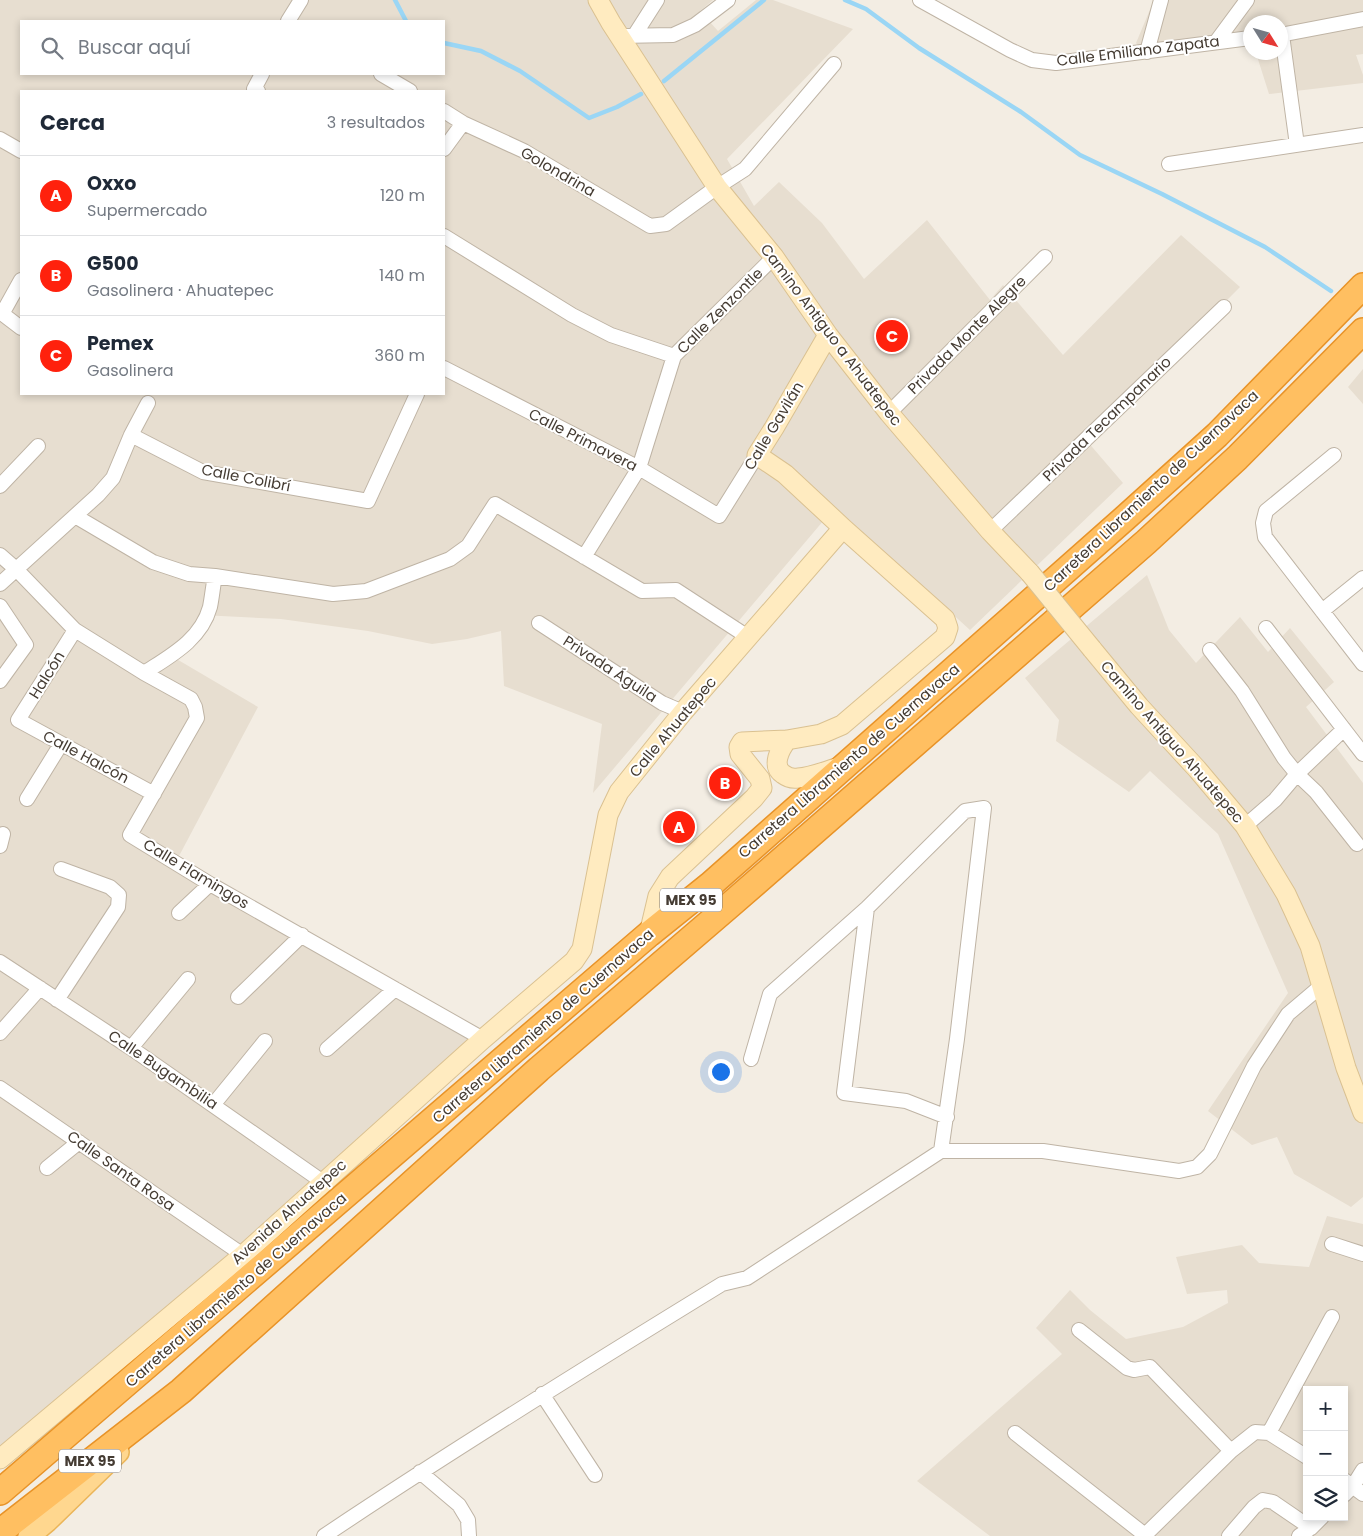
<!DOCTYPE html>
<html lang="es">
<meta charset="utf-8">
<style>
:root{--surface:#fff;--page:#f6f6f7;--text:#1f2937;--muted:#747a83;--line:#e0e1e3;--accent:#ff210d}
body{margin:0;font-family:Poppins,sans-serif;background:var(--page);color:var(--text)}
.controls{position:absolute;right:15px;bottom:15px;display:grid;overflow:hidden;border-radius:0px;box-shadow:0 2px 8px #0003}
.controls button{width:45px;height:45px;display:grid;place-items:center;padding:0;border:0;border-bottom:1px solid var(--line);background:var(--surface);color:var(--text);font:25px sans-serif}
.compass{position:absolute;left:1243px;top:15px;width:45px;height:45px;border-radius:50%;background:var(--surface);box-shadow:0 2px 8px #0003;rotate:127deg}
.you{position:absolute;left:720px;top:1071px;width:18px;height:18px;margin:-12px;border:4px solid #fff;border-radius:50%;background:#1a73e8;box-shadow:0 0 0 8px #1a73e833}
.badge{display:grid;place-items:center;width:32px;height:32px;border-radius:50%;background:var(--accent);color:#fff;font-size:16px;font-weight:700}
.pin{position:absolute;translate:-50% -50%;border:2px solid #fff;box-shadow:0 1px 5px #0006}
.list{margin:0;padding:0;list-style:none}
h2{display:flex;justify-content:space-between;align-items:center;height:65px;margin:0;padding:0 20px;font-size:21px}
h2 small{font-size:16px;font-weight:400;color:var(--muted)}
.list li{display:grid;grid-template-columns:32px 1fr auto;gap:15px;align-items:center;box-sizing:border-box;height:80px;padding:0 20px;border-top:1px solid var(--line)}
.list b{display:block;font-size:19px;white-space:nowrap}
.list p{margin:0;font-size:16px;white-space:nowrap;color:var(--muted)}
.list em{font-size:16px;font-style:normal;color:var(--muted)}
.icon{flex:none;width:28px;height:28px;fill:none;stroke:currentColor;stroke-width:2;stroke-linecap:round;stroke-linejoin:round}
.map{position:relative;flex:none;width:1363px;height:1536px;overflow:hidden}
.search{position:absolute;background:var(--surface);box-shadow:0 2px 8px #0003;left:20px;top:20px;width:425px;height:55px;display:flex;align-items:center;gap:12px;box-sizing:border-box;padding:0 18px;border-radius:0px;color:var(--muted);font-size:19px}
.panel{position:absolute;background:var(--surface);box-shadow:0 2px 8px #0003;left:20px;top:90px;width:425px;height:305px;border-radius:0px}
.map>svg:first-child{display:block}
.residential{fill:#e7ded0;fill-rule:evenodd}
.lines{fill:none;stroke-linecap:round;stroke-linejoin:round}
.stream{stroke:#9ad6f5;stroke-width:4.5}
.street-casing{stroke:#bfb4a5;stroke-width:16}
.secondary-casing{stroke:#dac191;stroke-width:21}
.primary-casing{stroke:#ebb558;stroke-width:24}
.highway-casing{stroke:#e89328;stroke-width:28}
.street{stroke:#fff;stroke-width:14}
.secondary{stroke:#ffebc0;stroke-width:19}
.primary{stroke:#ffd78f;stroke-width:21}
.highway{stroke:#ffbf61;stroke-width:25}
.secondary-bridge-casing{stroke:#dac191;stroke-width:21;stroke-linecap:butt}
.secondary-bridge{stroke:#ffebc0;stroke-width:19}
.labels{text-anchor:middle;stroke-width:4;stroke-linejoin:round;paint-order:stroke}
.shield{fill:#fff;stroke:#7d7670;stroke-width:1}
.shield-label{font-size:14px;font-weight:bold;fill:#453c33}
.street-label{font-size:15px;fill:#453c33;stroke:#fff}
</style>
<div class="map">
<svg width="1363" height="1536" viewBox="0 0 1363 1536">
<rect width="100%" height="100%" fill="#f3ede3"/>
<path class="residential" d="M0,0H713L700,11L718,31L756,0H773L853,29L727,159L754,206L779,182L822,223L864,279L927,220L990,300L1003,285L1063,355L1181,235L1240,287L1087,441L1123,483L970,630L835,507L593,793L602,724L504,686L501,631L467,639L432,644L368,631L281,619L201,615L168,654L258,707L179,856L484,1046L0,1463ZM21,21H444V74H21ZM21,91H444V394H21Z
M1154,0H1363V54L1356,55L1363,75V83L1269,94L1256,53L1280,52V22H1250V46L1145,53L1136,43Z
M1363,369V404L1348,387Z
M1147,575L1169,630L1196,663L1240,617L1268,652L1290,628L1334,682L1306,707L1363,783V1197L1351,1207L1294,1174L1277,1137L1252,1145L1208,1111L1288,993L1218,834L1150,771L1129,792L1056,741L1059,720L1025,678Z
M1327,1216L1363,1224V1536H990L917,1481L1062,1354L1036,1328L1070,1290L1090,1310L1126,1339L1183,1327L1228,1303L1227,1290L1187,1294L1176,1257L1242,1245L1259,1263L1309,1267ZM1307,1390H1344V1517H1307Z"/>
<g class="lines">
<path class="stream" d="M395,0L406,21
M845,0L866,9L919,48L1021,112L1080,155L1162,194L1265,247L1331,291
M444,43L481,51L520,71L589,118L617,107L641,94
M664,81L764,0"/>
<defs>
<path id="street" d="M920,0L1010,50L1032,60L1056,63L1250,38
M288,21L301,0
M1280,35L1363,19
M1282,35L1297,145
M619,36L673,35L695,25L728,0
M634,36L657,0
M1216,42L1247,0
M1147,52L1161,0
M381,74L410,91
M258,91L254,89L262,74
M444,111L463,123L524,151L650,226L666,224L717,187L745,169L834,64
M0,139L21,151
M444,149L463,123
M1169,164L1363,135
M444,236L572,315L611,335L674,356
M0,312L21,328
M2,314L21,280
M444,368L639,468L719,516L757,455
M889,413L1045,257
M131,435L203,472L368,501L417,394
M1334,455L1266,511L1263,523L1265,537L1363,664
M0,486L38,446
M75,516L153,562L189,574L215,576L333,594L366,591L450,559L468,546L495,504L642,591L676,590L748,637
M990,531L1224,307
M0,555L16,569L75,630L144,673L191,699L195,707L197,718L130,835L210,884L483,1039
M584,557L639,468L674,356L774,257
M0,584L98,495L113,478L131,435L148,403
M0,606L26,645L0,681
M1322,611L1363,578
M539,623L662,703L683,712
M1266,628L1363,754
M75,630L18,720L154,794
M1210,650L1242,691L1284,758L1297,774L1316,792L1357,844
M144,673C170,656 201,640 210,607C212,597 213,586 215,576
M27,799L61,744
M1245,826L1275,800L1297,774L1344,729
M0,846L3,834
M867,908L844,1093L906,1101L947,1117
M179,913L210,884
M0,962L131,1048L323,1182
M238,997L302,935
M57,1000L118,907L119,895L110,887L61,869
M0,1033L40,988
M131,1048L188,979
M327,1049L395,989
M751,1059L770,994L867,908L965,811L984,808L957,1039L941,1151
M0,1088L243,1255
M213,1105L265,1041
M47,1168L79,1142
M1332,1244L1363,1254
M1079,1330L1127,1368L1134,1370L1150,1367L1231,1451
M542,1394L595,1475
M1015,1433L1145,1535
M1269,1433L1332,1317
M420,1472L459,1505L468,1520L469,1536
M1344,1480L1363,1494
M1344,1495L1353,1486L1363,1470
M324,1536C454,1449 588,1366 722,1284L747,1278L941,1151H1043L1179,1171L1197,1167L1210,1154L1254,1066L1288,1014L1321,986
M1144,1536L1231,1451L1255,1432L1269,1433L1307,1457
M1229,1536L1254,1507L1263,1500L1273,1502L1311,1528
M1299,1536L1311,1528L1322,1517"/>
<path id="secondary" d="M598,0L611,23L717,187L774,257L828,335L889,413L990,531L1030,573
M1092,649L1139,706L1197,769L1245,826L1286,894L1310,946L1346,1068L1363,1113
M787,740C780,749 771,766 783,774C787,777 793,779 798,778C813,777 828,770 843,766
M649,934L658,896L670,877L754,798L762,788L760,779L740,754L739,747L742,742L787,740L821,734L842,725L945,637L948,628L945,619L843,528L785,474L757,455L774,428L828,335
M0,1459L243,1255L483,1039L574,961L582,949L608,815L619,792L683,712L843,528"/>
<path id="primary" d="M29,1536L47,1521L118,1452"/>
<path id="highway" d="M0,1492L649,934L710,885L1125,518L1217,435L1363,286
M0,1532L181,1391L539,1069L730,905L1146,542L1237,458L1363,331"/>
</defs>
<use href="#street" class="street-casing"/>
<use href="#secondary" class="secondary-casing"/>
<use href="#primary" class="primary-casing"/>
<use href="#highway" class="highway-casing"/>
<use href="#street" class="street"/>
<use href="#secondary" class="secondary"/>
<use href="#primary" class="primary"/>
<use href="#highway" class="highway"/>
<defs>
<path id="secondary-bridge" d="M1030,573L1092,649"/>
</defs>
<use href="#secondary-bridge" class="secondary-bridge-casing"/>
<use href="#secondary-bridge" class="secondary-bridge"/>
</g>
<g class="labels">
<g class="shield">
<rect x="660" y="888.5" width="62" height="23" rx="4"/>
<rect x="59" y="1449.5" width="62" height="23" rx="4"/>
</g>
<g class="shield-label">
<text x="691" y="905">MEX 95</text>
<text x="90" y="1466">MEX 95</text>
</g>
<g class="street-label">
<text transform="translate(1138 51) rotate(-7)" y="5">Calle Emiliano Zapata</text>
<text transform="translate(558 172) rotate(30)" y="5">Golondrina</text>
<text transform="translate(720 311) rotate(-45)" y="5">Calle Zenzontle</text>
<text transform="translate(831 335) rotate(53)" y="5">Camino Antiguo a Ahuatepec</text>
<text transform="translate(967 335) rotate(-45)" y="5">Privada Monte Alegre</text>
<text transform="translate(1107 419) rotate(-44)" y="5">Privada Tecampanario</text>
<text transform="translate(774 426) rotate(-59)" y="5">Calle Gavilán</text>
<text transform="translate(583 440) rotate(27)" y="5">Calle Primavera</text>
<text transform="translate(246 478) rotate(11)" y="5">Calle Colibrí</text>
<text transform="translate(1151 491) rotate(-43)" y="5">Carretera Libramiento de Cuernavaca</text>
<text transform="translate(610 669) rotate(33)" y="5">Privada Águila</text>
<text transform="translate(47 675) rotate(-58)" y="5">Halcón</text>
<text transform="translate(673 727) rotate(-50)" y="5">Calle Ahuatepec</text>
<text transform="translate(1172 742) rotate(49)" y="5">Camino Antiguo Ahuatepec</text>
<text transform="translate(86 757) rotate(28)" y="5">Calle Halcón</text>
<text transform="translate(849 761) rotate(-41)" y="5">Carretera Libramiento de Cuernavaca</text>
<text transform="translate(196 874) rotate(31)" y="5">Calle Flamingos</text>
<text transform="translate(543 1026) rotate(-41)" y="5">Carretera Libramiento de Cuernavaca</text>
<text transform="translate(163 1070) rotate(34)" y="5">Calle Bugambilia</text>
<text transform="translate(121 1171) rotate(35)" y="5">Calle Santa Rosa</text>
<text transform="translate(289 1212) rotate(-42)" y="5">Avenida Ahuatepec</text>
<text transform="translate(236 1290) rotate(-41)" y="5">Carretera Libramiento de Cuernavaca</text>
</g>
</g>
</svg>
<div class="controls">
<button>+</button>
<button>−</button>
<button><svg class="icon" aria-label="layers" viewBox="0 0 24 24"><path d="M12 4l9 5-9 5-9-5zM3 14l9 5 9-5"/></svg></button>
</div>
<svg class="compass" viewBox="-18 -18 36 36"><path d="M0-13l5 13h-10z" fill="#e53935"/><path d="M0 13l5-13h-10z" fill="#747a83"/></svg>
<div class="you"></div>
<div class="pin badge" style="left:679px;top:827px">A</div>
<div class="pin badge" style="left:725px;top:783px">B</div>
<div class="pin badge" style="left:892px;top:336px">C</div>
<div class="search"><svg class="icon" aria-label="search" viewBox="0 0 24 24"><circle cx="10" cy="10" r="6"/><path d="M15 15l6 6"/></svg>Buscar aquí</div>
<section class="panel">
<h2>Cerca<small>3 resultados</small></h2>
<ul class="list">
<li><span class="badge">A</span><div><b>Oxxo</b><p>Supermercado</p></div><em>120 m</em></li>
<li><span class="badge">B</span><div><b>G500</b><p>Gasolinera · Ahuatepec</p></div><em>140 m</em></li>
<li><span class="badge">C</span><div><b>Pemex</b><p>Gasolinera</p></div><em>360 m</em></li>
</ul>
</section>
</div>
